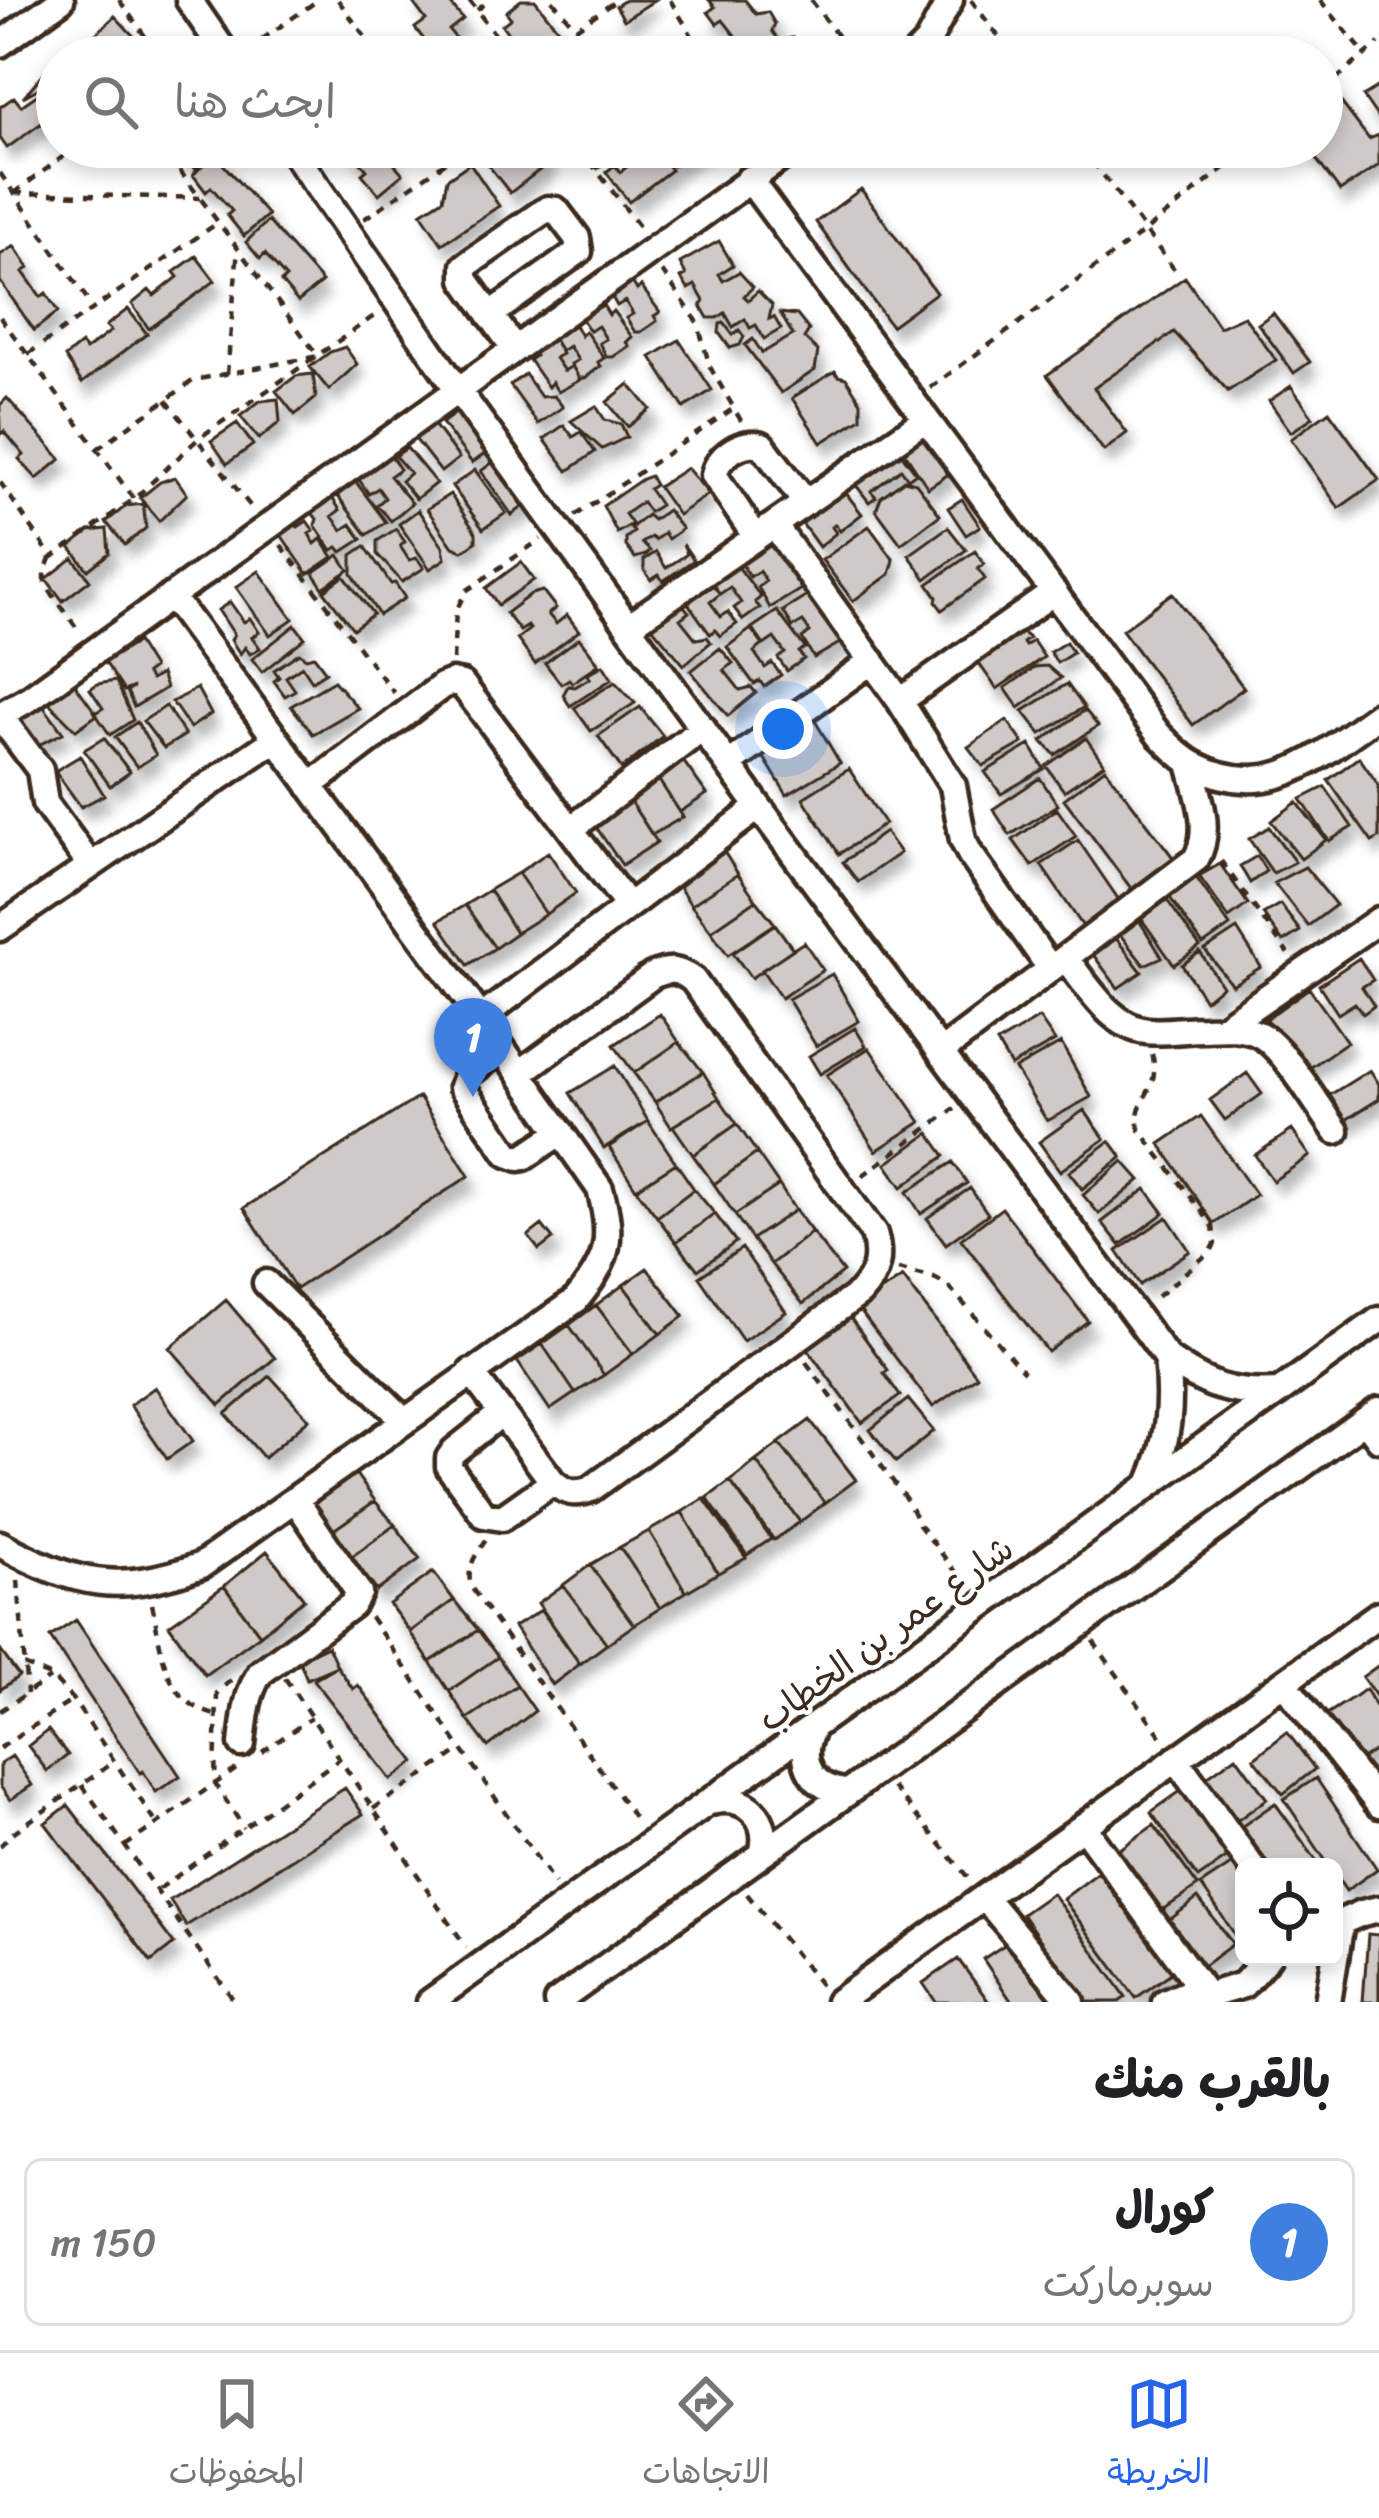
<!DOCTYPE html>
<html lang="ar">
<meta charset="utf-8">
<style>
:root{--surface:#fff;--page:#f6f6f6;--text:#202124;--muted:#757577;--line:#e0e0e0;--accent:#2563eb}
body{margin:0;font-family:Sriracha,"Playpen Sans Arabic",sans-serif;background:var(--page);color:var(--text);direction:rtl}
.controls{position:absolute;right:36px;bottom:36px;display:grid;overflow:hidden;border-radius:18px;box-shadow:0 6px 18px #0003}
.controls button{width:108px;height:108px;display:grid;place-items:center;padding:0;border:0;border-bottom:3px solid var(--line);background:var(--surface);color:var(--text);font:60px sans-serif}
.you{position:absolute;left:783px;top:729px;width:42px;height:42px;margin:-30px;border:9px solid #fff;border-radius:50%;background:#1a73e8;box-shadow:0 0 0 18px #1a73e833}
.badge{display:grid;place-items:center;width:78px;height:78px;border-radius:50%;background:var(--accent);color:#fff;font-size:39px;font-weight:700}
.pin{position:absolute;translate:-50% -99px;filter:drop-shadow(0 3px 6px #0008)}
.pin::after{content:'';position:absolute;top:63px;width:42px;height:36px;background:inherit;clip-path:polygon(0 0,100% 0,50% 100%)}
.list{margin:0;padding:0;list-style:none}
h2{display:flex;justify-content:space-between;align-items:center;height:156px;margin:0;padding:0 48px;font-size:51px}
h2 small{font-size:39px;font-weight:400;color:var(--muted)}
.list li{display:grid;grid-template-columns:78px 1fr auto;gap:36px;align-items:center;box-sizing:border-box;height:168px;margin:0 24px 24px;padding:0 24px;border:3px solid var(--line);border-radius:18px}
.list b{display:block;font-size:45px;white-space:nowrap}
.list p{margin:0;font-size:39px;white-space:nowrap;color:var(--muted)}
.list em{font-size:39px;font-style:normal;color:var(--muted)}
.icon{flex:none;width:66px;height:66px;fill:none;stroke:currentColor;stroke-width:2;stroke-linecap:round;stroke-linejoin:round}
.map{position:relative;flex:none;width:1379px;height:2002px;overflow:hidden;direction:ltr}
.search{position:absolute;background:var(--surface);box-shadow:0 6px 18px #0003;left:36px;right:36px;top:36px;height:132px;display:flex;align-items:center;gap:30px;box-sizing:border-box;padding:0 42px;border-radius:66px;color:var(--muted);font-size:45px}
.sheet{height:348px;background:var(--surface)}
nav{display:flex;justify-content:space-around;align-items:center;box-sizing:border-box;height:168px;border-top:3px solid var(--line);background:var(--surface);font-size:33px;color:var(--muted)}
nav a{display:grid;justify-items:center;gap:6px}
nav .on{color:var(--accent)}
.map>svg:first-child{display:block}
.building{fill:#cfcac7;stroke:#3b2a1e;stroke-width:3;filter:url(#shadow)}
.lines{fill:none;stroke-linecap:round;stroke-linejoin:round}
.minor-casing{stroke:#3b2a1e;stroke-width:33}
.path{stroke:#3b2a1e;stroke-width:4.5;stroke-dasharray:9 9;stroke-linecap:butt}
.minor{stroke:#fff;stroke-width:24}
.labels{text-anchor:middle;stroke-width:9;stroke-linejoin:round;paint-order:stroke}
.street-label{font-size:36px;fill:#3b2a1e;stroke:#fff}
</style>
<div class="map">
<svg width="1379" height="2002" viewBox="0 0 1379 2002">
<defs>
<filter id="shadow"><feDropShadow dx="7" dy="12" stdDeviation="6" flood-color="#0004"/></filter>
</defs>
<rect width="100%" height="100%" fill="#fff"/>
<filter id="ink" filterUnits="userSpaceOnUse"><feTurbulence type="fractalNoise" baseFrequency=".00833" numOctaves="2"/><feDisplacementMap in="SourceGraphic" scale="24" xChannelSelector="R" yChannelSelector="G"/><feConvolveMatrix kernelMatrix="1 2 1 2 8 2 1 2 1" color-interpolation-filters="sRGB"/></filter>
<g filter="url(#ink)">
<path class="building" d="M411,0H432L434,3L448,1L463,19L449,30L471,57H425L422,52L429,46L415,28L426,20Z
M521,0H535L561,33L557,43L571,57H521L509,41L512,39L502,25L511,18L506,12Z
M625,0H655L624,20L616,6Z
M709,0H745L756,14L768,12L775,24L772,31L779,40L792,38L785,50L790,57H752L723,20L717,24L708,12L715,7Z
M115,16L140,43L125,57H91L81,48Z
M57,63V84L54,80L23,97L50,66Z
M54,83L57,88V112L7,148L0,138V107L14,97L21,106Z
M1379,86V119L1363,96Z
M1331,89L1369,139L1379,135V165L1340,191L1307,147H1322V97Z
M179,147H218L219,148L195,169Z
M347,147H380L403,174L379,194L362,174L367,170Z
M492,147H538L550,162L510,193L488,165Z
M629,147H638L641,151L646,147H654L671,170L629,202L606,172L615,165L620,172L633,162L624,151Z
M660,147H702L673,166Z
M214,154L268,215L244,236L227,215L232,211L211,187L206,192L193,175Z
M470,163L499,206L442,244L421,213L443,199L447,179Z
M861,189L936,293L891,326L816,222Z
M268,221L322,282L298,302L281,282L286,278L265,254L260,259L246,242Z
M719,241L733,265L719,274L723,281L739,272L753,287L744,296L748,300L758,291L772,305L769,319L774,317L781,329L764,339L756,325L750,328L745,319L733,327L725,313L717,318H708L701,306L704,301L695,285L688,289L681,278L686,275L680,263Z
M14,246L29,268L23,272L41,297L46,293L58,312L34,330L0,281V255Z
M196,256L215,281L149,329L132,304L149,290L154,296L178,277L174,272Z
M1185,277L1219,327L1244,316L1276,360L1228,391L1174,332L1094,388L1127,433L1104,451L1047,375Z
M631,280L637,290L641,286L660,312L654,316L657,321L641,332H635L626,318L633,314L625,301L617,306L609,292Z
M603,305L609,315L613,311L632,337L626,342L629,346L613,357H607L599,343L606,339L598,326L590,331L581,318Z
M128,309L147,334L82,383L65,357L81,344L86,350L111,331L106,326Z
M780,313L797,315L809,330L804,338L818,351L815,370L781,393L745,345L753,339L762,353L793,335Z
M1273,313L1310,362L1294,373L1258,324Z
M724,323L733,335L739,330L744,337L740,345L730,348L719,333L720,324Z
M575,325L581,336L585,331L604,358L598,362L601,366L585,378H579L571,364L578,360L569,346L561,351L553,338Z
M548,340H554L562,354L555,358L564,371L572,366L580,380L558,392L552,382L548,387L529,360L535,356L532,351Z
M679,340L712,390L684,408L651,357Z
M345,347L357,364L329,390L310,367L330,352Z
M835,371L838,376L846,378L861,402V418L821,443L792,398Z
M313,374L316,398L295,415L276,391L296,376Z
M525,374L541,397L554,396L563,407L538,424L510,385Z
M629,384L650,409L628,427L607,402Z
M1291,386L1313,417L1291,432L1269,401Z
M7,398L61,459L37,479L19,459L24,455L4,431L0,435V405Z
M278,399L280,422L259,439L240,416L260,401Z
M596,406L605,420L621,424L627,437L602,449L571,421Z
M460,410L489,451L472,463L442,423Z
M1329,411L1379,480L1339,508L1291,439Z
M432,422L459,458L441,472L413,436Z
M237,423L253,445L227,464L211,441Z
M564,425L573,437L581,432L595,452L568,471L544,439Z
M927,438L950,473L928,488L903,450L919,439Z
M407,448L436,483L416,499L401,481L410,473L395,456Z
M898,449L916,473L908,479L901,469L871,491L876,497L869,502L852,480Z
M388,451L400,469L390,476L412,503L391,521L377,505L385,498L378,488L369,494L355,474Z
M497,459L528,503L512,515L481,471Z
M687,468L709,494L678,515L658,487Z
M475,470L506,513L483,529L452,486Z
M650,476L655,485L649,489L660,505L649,512L642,502L625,514L632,524L617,533L603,506L642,479Z
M175,477L187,494L159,521L140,498L160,482Z
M353,478L386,522L367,535L334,491Z
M904,480L916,483L940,515L901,544L876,510L881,497Z
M839,484L862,514L840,531L835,524L832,527L836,533L819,547L800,521Z
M450,494L476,533V542L463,551L453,547L427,509Z
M331,496L340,510L332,516L342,530L351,524L362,539L342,552L338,547L332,550L315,525L317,519L310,510Z
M962,499L980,526L966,535L948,508Z
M143,504L146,528L125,545L106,522L126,506Z
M418,510L443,547L445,559L430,569L399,524Z
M667,510L682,529L668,539L664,533L655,540L651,537L642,543L650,551L646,555L635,558L626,546V538L634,532L631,528L647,515L653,520Z
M292,519L298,527L307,521L314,531L309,534L315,544L321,539L333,557L308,574L277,529Z
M869,526L894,560L890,574L853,601L822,560Z
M948,527L966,550L926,579L909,555Z
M107,529L109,553L88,570L70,547L89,531Z
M396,529L405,542L400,546L409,560L417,558L424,568L402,582L377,554V541Z
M771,540L801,589L770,608L758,587L766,581L759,571L750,577L739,560Z
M683,544L694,560L663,581L659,575L651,580L644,570V560L656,552L666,568L687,554Z
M365,546L391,584L395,583L405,598L379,615L352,574V555Z
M975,551L984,564L978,569L985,579L942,610L936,602L937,597L928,584Z
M339,555L349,570L323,588L313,573Z
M73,558L90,580L63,601L46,579Z
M733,560L761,597L755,602L760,608L743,620L734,608L741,603L730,587L720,594L708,578Z
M521,562L534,580L498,605L486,588Z
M259,571L293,619L270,635L236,587Z
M344,576L373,614L353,629L324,591Z
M707,578L720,594L710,602L721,617L728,612L737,624L720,636L715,630L710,634L683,596Z
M543,591L556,608L548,614L556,624L567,615L579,631L535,664L517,639L530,629L528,626L520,631L506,613L531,594Z
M815,591L845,640L814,658L802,638L810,632L803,622L793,627L783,611Z
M1172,593L1244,688L1193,725L1122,630Z
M676,597L689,612L680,619L696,639L707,637L711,642L684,665L647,621Z
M230,602L244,622L250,618L259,632L252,637L260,648L250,654L245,647L240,654L231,640L234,634L218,610Z
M777,611L805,648L799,652L804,659L787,671L778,658L785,653L774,638L764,645L752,628Z
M295,625L305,638L262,672L252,659Z
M751,629L763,645L754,652L765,668L772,663L781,675L764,687L760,681L754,684L727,647Z
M1017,629L1029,638L1023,643L1025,646L1033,641L1044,657L997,689L975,658Z
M579,638L599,664L572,683L569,679L561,684L545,663Z
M137,642L153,668L146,673L151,680L161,674L166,688L134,707L127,691L134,687L124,691L105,662Z
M1066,642L1073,653L1057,663L1050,652Z
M720,648L733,663L724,670L740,690L751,687L756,693L728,716L691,671Z
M299,653L306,658L314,656L326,672L312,681L302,666L286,677L295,690L285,696L274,681L279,677L274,670Z
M603,665L612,679L570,706L563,695L568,686L575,687L590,678L587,675Z
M1047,666L1061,678L1019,708L1005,688L1035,667Z
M72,680L97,715L76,730L48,702Z
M116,681L133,720L110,735L95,713L103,708L90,689L97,684Z
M334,681L358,708L313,734L291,706Z
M615,682L635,703L591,731L574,708Z
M1067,684L1084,707L1041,734L1023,711Z
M197,688L211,714L190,728L172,702Z
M41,703L63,733L38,745L16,715Z
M166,706L185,735L164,748L143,721Z
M640,707L663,736L622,769L598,736Z
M1085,710L1098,726L1055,755L1042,741Z
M814,719L840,763L787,795L760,751Z
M1007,720L1023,743L983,766L968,747Z
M137,722L156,755L137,767L115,737Z
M104,738L130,772L110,786L84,750Z
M1086,738L1104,764L1064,791L1046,766Z
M1030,745L1044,769L1001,794L985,772Z
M80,756L104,795L81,807L55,771Z
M1359,757L1379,786V838L1372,842L1328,780Z
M681,758L707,794L680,812L656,776Z
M1105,768L1175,860L1133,891L1064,799Z
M849,769L885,824L839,854L803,798Z
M656,776L683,817L652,835L626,795Z
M1040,778L1058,805L1010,835L993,809Z
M1325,787L1352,827L1329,841L1301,799Z
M626,795L657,842L622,865L592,821Z
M1297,802L1326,840L1301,859L1271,821Z
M1057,809L1076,836L1032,866L1013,840Z
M1269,827L1295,862L1273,873L1249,839Z
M885,832L900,853L858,882L843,862Z
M1078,840L1121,903L1084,928L1041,865Z
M721,847L738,874L691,905L673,878Z
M548,852L576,893L546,914L518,873Z
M1257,856L1266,871L1250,883L1240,866Z
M1220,864L1248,904L1229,918L1199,876Z
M1305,867L1336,905L1308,926L1274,883Z
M1191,870L1230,926L1203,945L1164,889Z
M518,873L546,914L516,933L489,890Z
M738,874L756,900L711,931L691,905Z
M489,890L516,933L495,948L465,905Z
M1162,893L1200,947L1174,965L1136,911Z
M756,900L775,924L728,955L711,931Z
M1280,904L1300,931L1283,942L1263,914Z
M465,905L495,948L468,965L438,921Z
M1137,917L1162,957L1144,965L1114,927Z
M775,924L793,949L751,978L733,953Z
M1237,929L1261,967L1232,985L1205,950Z
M1115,937L1142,972L1118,988L1091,952Z
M804,942L823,970L781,998L762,970Z
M1200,952L1222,986L1205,1000L1182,965Z
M1359,958L1373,980L1362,987L1374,1006L1363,1014L1355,1003L1338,1014L1319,985Z
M832,974L859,1021L816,1046L788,999Z
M1309,988L1347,1042L1304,1072L1266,1019Z
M660,1014L679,1042L634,1073L614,1045Z
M1039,1018L1055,1041L1011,1066L997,1043Z
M855,1028L866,1046L820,1074L809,1056Z
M679,1042L703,1072L655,1102L634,1073Z
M1061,1043L1091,1097L1047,1121L1015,1069Z
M869,1048L921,1122L876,1151L827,1075Z
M615,1066L648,1121L604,1148L570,1093Z
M1370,1070L1379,1084V1099L1341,1123L1325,1098Z
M703,1072L719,1098L671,1127L655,1102Z
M1247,1073L1262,1094L1225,1120L1210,1100Z
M419,1097L469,1176L296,1289L244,1208Z
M719,1098L737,1124L693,1155L673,1126Z
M1084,1110L1105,1139L1060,1171L1039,1142Z
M1201,1116L1256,1195L1214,1224L1160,1144Z
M648,1121L676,1163L636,1189L609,1147Z
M737,1124L757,1153L714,1184L693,1155Z
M1292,1130L1310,1156L1273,1181L1255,1155Z
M929,1133L945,1156L902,1187L886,1164Z
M1110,1141L1122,1157L1082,1189L1069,1172Z
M757,1153L779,1185L735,1215L714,1184Z
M1123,1161L1140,1180L1099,1214L1083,1195Z
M953,1162L967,1183L921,1214L907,1192Z
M676,1163L694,1189L657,1217L636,1189Z
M779,1185L795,1210L752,1239L735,1215Z
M970,1188L988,1214L946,1244L927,1218Z
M694,1189L715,1214L676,1242L657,1217Z
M1146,1189L1164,1213L1120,1245L1102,1222Z
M1002,1208L1088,1321L1048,1352L961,1239Z
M795,1210L812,1232L771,1264L752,1239Z
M715,1214L736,1242L698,1270L676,1242Z
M1167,1217L1190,1251L1140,1285L1117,1251Z
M542,1225L553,1239L539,1250L528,1236Z
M812,1232L843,1272L803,1304L771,1264Z
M742,1248L786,1312L743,1341L699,1277Z
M647,1268L684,1316L660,1334L623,1285Z
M903,1277L977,1376L933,1407L857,1307Z
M623,1285L660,1334L633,1354L596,1305Z
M226,1300L275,1358L220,1405L170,1348Z
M596,1305L633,1354L604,1375L569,1325Z
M849,1316L888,1370L884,1373L900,1396L862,1423L806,1347Z
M569,1325L604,1375L575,1393L542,1344Z
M542,1344L575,1393L550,1410L517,1361Z
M270,1376L309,1419L264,1458L226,1414Z
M155,1387L193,1441L167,1459L130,1405Z
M908,1399L934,1431L896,1462L870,1430Z
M810,1420L856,1480L825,1503L779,1443Z
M779,1443L825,1503L800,1522L756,1461Z
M756,1461L800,1522L774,1540L730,1481Z
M353,1470L375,1501L332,1531L310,1500Z
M730,1481L771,1539L747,1555L707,1498Z
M704,1499L746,1558L718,1573L682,1512Z
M375,1501L395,1525L351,1557L332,1531Z
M682,1512L718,1573L686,1592L649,1531Z
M395,1525L420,1559L377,1591L351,1557Z
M649,1531L686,1592L660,1608L620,1547Z
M620,1547L660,1608L634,1625L590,1565Z
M267,1551L304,1599L260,1635L224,1586Z
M590,1565L634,1625L607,1644L563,1585Z
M433,1572L454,1600L410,1632L389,1604Z
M563,1585L607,1644L580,1664L538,1603Z
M224,1586L260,1635L205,1675L169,1625Z
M454,1600L478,1630L430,1662L410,1632Z
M541,1610L580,1664L552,1685L514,1627Z
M76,1620L180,1776L156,1792L143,1771L140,1773L50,1637Z
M478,1630L498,1657L449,1691L430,1662Z
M328,1646L337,1666L307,1679L299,1660Z
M0,1650L19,1676L0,1690Z
M498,1657L517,1685L467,1719L449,1691Z
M1379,1665V1700L1362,1677Z
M337,1666L353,1689L358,1685L415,1762L391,1780L314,1680Z
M517,1685L535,1711L488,1747L467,1719Z
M1366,1689L1379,1712V1748L1355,1763L1324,1716Z
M48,1730L68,1755L47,1771L28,1746Z
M1287,1732L1315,1769L1283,1794L1254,1758Z
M12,1756L32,1785L10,1800L0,1786V1764Z
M1236,1756L1267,1799L1235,1822L1204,1779Z
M1316,1778L1377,1869L1346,1891L1334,1873V1867H1330L1284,1799Z
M345,1788L363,1814L186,1926L170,1900Z
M1185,1788L1232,1854L1198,1878L1151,1812Z
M1275,1803L1321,1867H1270L1241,1827Z
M68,1805L174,1944L151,1962L45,1823Z
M1154,1825L1198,1886L1157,1914L1114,1853Z
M1234,1863L1244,1877V1948L1201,1885Z
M1100,1871L1174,1971L1136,1998L1063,1899Z
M1052,1893L1126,1997L1119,2002H1084L1022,1914Z
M1198,1898L1233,1944L1202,1967L1168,1921Z
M1368,1934L1379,1935V2002H1363Z
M1010,1941L1051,2002H1012L983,1959Z
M958,1959L989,2002H936L923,1983Z"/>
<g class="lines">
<defs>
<path id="minor" d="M189,0L228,57
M0,44L61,0
M913,57L927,43L950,0
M290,147L457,389L759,807L1167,1358C1206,1386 1231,1395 1279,1392
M749,179L1159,735C1170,745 1181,758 1195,765C1270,804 1321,755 1379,714
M490,315L579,251L577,238L556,210L548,209L541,213L465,266V279L514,348
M774,525L900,701L953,786L963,840L970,854L1050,968
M756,537L714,475C717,456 743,439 762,445L806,503
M630,625L926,419
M900,701L1054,592
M0,715L30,698L796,147
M0,716L40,770L45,803L90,865
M729,764L872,661
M310,786L442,686L452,682L462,684L628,906
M571,829L703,728
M0,928L276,739
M1065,958C1087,984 1110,1027 1147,1031C1165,1033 1186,1029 1204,1029C1223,1028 1242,1026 1260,1035C1284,1048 1318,1106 1336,1131
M481,1018L759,807
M1222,1028L1379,920
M502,1049L466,1075L462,1087L508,1154L519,1158L524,1157L561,1132
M942,1051L1196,859C1213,829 1198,795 1190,763
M266,1283L404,1420
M471,1372L553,1482C566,1493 575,1495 591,1489L860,1293C877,1274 881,1258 874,1234L693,980C678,969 669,968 652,976L520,1073
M502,1413L454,1451L449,1458V1467L484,1515L502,1518L553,1482
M1365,1420L1379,1439
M1150,1484C1169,1442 1172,1404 1167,1358
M0,1544C76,1586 119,1595 202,1565L576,1300C609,1260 614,1239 600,1189L481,1018L171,596
M1284,1683L1379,1805
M812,1730C796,1762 813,1790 848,1792
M242,1744C245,1718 246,1695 260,1673L352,1605L359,1593L295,1499
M1176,1759L1252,1867
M711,1802C746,1793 772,1819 762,1854
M1083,1826L1207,1996
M985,1898L1072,2002
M1334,1925L1362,1913L1379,1909
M430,2002L1379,1320
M557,2002L1379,1410
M838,2002L1379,1614
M1165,2002L1183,1994L1202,1992L1207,1996L1243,1985L1268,1957
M1328,2002L1341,1922"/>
</defs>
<use href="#minor" class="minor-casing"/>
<path class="path" d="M119,0L160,57
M338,0L380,57
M469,0L512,57
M552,0L576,28L617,0
M670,0L705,57
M811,0L853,57
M971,0L1014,57
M1320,0L1365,54
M477,10L490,0
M247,50L318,0
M1322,91L1379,43
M579,147L641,229
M1082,147L1177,273
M596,169L625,147
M0,173L92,306
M14,193L200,198
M14,193L76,147
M364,219L468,147
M662,271L697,321L710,367L743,424
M0,317L134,499
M28,354L219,222
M227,374L238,248
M930,388L1145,231L1251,147
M166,400L255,512
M97,449L194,380L318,356L162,147
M0,482L49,553L50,559L45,570V584L81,634
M575,516L734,408
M281,545L394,693
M50,559L134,499L199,438L377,314
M453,660L456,611L466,591L541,539
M1221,861L1288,954
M1152,1054C1163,1092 1129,1101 1140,1130L1213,1226L1215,1244L1211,1251L1153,1300
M862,1176L955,1108
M898,1269L934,1278L948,1286L1024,1372
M806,1362L908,1502L919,1525L967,1586
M486,1540C475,1556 466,1567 471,1587L639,1824
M18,1580L27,1694
M152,1604C163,1651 161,1700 215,1715
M370,1617L555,1884
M1093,1641L1163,1739
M24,1665L52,1677L73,1700L157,1824
M285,1678L466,1947
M231,1680L217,1693L215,1784L244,1828
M0,1711L50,1678
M0,1748L73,1700
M262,1752L311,1718
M82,1785L235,2002
M893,1787L970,1880
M373,1809L462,1749
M0,1846L14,1832L114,1762
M125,1846L242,1765
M159,1889L339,1759
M747,1894L823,1988"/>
<use href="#minor" class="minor"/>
</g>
</g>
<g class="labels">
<g class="street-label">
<text transform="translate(885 1633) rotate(-36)" y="13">شارع عمر بن الخطاب</text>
</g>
</g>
</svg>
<div class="controls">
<button><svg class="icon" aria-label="locate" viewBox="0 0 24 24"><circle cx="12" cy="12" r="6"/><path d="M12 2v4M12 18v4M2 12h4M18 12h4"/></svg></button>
</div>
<div class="you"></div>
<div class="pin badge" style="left:473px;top:1097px;background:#3f7fe0">1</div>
<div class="search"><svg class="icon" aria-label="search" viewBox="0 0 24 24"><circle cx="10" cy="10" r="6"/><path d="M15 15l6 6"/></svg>ابحث هنا</div>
</div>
<section class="sheet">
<h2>بالقرب منك<small></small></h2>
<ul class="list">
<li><span class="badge" style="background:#3f7fe0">1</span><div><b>كورال</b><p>سوبرماركت</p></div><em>150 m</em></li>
</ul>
</section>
<nav>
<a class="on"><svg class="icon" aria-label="map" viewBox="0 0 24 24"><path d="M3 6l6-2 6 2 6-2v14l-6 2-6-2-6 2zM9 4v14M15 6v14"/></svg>الخريطة</a>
<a><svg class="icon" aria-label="directions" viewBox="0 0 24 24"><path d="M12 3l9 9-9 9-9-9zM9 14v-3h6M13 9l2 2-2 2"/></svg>الاتجاهات</a>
<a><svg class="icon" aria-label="saved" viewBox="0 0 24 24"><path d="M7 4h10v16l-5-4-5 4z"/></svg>المحفوظات</a>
</nav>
